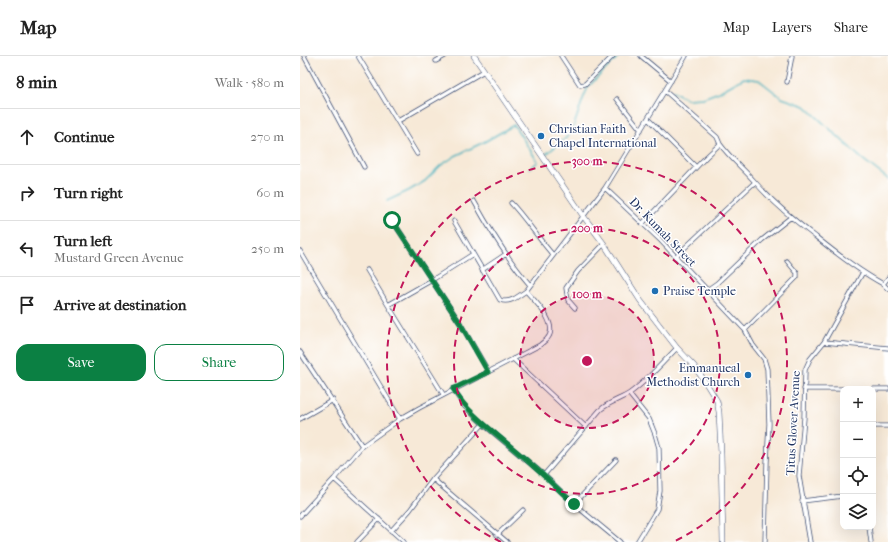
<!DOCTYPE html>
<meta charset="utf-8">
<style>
:root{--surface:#fff;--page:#f6f6f6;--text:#222;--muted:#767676;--line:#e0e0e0;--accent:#0b8043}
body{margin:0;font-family:"IM FELL French Canon",serif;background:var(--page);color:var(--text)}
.controls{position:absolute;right:12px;bottom:12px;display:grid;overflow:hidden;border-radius:8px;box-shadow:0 4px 16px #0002}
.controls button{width:36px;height:36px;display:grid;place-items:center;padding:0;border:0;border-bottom:1px solid var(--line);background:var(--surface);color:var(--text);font:20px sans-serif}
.stop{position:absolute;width:12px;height:12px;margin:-9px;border:3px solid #0b8043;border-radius:50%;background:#fff}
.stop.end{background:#0b8043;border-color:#fff;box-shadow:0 1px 4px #0008}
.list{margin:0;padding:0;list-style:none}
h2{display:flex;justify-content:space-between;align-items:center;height:52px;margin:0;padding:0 16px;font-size:17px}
h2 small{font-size:13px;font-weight:400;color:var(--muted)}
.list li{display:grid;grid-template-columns:26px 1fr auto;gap:12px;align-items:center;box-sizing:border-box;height:56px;padding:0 16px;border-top:1px solid var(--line)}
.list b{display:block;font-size:15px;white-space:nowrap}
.list p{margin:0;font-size:13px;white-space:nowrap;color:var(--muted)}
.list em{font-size:13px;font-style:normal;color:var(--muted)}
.actions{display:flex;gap:8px;padding:12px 16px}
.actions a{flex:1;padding:9px 0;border:1px solid var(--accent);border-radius:12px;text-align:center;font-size:14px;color:var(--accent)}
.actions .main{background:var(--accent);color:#fff}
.icon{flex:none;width:22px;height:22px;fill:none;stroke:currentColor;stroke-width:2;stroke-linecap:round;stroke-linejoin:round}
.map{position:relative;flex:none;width:588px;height:486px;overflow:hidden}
header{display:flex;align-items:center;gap:24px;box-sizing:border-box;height:56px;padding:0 20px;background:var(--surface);border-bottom:1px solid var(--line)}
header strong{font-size:19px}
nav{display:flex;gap:22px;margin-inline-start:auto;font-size:14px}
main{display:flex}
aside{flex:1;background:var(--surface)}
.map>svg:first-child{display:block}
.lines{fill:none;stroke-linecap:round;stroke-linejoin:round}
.stream{stroke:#41b0bd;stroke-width:1.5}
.street-casing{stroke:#3c4b70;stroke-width:5}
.secondary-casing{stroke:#3c4b70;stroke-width:6}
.street{stroke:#fff;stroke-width:3.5}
.secondary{stroke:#fff;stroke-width:5}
.route{stroke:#0b8043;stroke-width:5}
.ring{fill:none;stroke:#c2185b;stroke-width:2;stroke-dasharray:7 5}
.poi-dot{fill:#1f6fb2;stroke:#fff;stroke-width:1.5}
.labels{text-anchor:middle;stroke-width:3;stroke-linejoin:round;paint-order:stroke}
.poi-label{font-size:12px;fill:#1b2f5e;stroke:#fff;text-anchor:start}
.street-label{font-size:12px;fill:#1b2f5e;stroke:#fff}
.centre{fill:#c2185b;stroke:#fff;stroke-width:2}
.ring-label{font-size:12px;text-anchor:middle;font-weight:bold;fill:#c2185b;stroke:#fff;stroke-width:3;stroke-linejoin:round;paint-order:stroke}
</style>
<header>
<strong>Map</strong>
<nav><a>Map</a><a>Layers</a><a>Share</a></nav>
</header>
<main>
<aside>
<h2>8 min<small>Walk · 580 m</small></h2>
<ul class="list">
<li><svg class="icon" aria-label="ahead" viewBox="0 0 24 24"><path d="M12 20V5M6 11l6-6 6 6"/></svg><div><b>Continue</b></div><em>270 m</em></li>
<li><svg class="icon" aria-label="right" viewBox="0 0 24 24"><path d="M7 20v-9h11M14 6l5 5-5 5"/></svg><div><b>Turn right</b></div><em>60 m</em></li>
<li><svg class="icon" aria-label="left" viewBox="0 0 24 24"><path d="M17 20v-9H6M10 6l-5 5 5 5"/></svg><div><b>Turn left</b><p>Mustard Green Avenue</p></div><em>250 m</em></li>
<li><svg class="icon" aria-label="arrive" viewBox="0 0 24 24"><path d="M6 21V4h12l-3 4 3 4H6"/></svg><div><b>Arrive at destination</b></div></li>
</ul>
<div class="actions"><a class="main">Save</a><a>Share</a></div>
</aside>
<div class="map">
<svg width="588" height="486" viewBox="0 0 588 486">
<rect width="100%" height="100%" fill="#fff"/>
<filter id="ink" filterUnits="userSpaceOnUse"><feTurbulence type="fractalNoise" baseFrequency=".025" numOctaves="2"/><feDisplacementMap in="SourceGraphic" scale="8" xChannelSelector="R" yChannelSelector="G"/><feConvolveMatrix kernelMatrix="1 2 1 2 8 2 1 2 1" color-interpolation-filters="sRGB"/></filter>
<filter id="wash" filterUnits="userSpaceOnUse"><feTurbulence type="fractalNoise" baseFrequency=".012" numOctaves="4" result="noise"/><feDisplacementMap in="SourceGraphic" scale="16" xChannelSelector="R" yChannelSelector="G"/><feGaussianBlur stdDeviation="0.9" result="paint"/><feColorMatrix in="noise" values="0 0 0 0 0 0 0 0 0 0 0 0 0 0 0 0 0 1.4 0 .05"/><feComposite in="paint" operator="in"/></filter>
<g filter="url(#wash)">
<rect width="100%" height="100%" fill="#f7e9d7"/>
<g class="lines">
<path class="stream" d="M373,35L387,43L403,42L419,36L444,22L459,24L482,42L505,50L561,102L588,123
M245,99L266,82L272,75L283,43L288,31L319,0
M87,145L110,134L125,125L140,110L155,100L184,86L214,69L238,106L230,112"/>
</g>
</g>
<g filter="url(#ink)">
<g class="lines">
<defs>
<path id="street" d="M4,0L64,111
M58,0L117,98
M261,0L280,29L285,28L313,0
M341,0L371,25
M136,5L145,0
M487,26L492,0
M365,35L417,81L420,88
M317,43L341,74
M348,63L396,111
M98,65L184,15
M305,132L361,185L445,274L453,289L464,303L467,313L469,368L467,406L465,486
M174,145C190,174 208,204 230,229
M211,147C226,163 238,182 253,199
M92,164L160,267L188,315
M154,165L200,244C210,248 218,240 226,235L305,132L386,0
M343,167L406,101L420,88C430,102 444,113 455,126C473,147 494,164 516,181C537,198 559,215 583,228L588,233
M0,195L100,363
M375,201L455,126
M67,214L88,249
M182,214L206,198
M583,228L588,222
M407,234L417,227L462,184L491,161
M275,252L268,244L266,232L278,215L304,188
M445,274L497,221V217L487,205
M524,286L588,292
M0,296L62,390
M213,303L286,371
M153,333L163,349L183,368L244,419L274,448L320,486
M504,333H543
M573,333H588
M143,338L88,249L132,224L173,198
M329,338L349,363L355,378L359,392L360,435L357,453L337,486
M0,363L33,344
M573,370H588
M244,419L300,354C309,346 321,343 330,337C348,324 362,307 377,292
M34,423L104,486
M133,423L207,486
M502,445L543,440
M274,448L316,404
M0,460L34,423L62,390L100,363L119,352L240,289C242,287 245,285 247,283C260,269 235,245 226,235
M569,471L571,486
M91,475L110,454L133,423L183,368
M197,479L223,454
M57,486L79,463
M510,486L499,420L504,362L505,314L510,303L524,286L563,216"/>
<path id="secondary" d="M174,0L284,161L304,188L340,244L377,292L394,310L404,324L417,345L419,356L421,398L423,486"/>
</defs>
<use href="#street" class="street-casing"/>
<use href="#secondary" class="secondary-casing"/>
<use href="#street" class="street"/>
<use href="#secondary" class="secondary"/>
</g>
</g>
<g class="lines" filter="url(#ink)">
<path class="route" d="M92,164L160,267L188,316L153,333C168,357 189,372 210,390C232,408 253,428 274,448"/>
</g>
<circle cx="287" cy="305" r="67" fill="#c2185b" fill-opacity=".12"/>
<g class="ring">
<circle cx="287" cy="305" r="67"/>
<circle cx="287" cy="305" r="133"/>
<path d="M201 486A200 200 0 1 1 373 486"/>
</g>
<g class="poi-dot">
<circle cx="241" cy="80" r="4"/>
<circle cx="355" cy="235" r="4"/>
<circle cx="448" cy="319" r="4"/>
</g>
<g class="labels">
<g class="poi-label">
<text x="249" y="77">Christian Faith<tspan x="249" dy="14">Chapel International</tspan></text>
<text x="363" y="239">Praise Temple</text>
<text x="440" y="316" text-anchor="end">Emmanueal<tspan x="440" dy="14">Methodist Church</tspan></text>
</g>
<g class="street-label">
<text transform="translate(363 176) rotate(46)" y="4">Dr. Kumah Street</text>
<text transform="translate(493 367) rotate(-87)" y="4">Titus Glover Avenue</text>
</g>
</g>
<circle cx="287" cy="305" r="6" class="centre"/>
<g class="ring-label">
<text x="287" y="109">300 m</text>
<text x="287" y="176">200 m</text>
<text x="287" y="242">100 m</text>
</g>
</svg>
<div class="controls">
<button>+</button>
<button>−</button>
<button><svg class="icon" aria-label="locate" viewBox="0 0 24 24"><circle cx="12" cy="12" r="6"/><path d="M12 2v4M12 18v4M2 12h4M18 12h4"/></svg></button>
<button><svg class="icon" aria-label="layers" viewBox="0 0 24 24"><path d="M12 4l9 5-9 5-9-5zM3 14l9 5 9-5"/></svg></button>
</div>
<div class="stop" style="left:92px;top:164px"></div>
<div class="stop end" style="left:274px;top:448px"></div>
</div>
</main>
